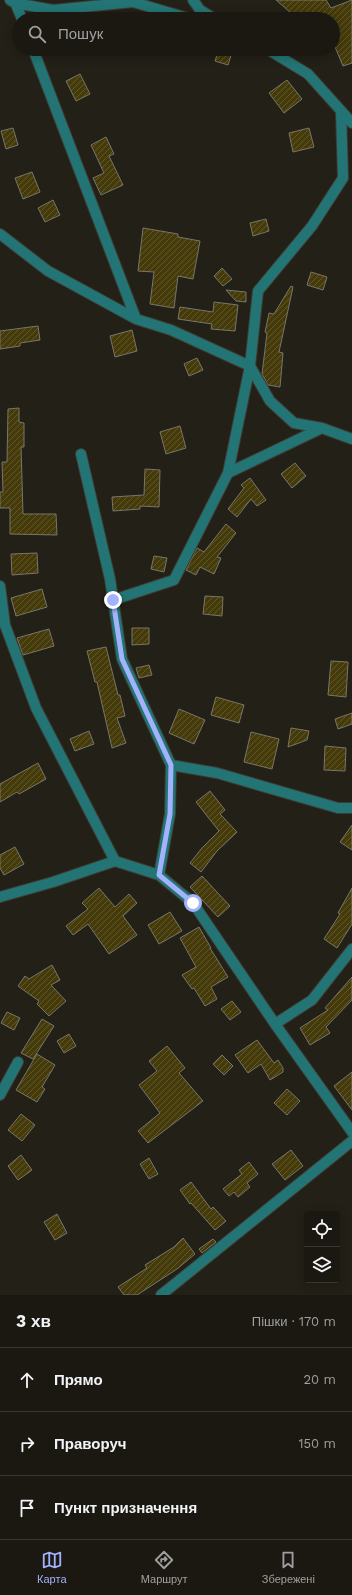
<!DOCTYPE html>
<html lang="uk">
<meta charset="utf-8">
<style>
:root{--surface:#1a1811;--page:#27251f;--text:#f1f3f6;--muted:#9fa09f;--line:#383731;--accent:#a2b2fd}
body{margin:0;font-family:"Work Sans",sans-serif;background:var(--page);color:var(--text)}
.controls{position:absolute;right:12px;bottom:12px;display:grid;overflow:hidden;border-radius:4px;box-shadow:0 2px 10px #0003}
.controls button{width:36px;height:36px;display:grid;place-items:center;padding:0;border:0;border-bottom:1px solid var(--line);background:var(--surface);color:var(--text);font:20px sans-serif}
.stop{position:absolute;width:12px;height:12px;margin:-9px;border:3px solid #a2b2fd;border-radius:50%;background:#fff}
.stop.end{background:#a2b2fd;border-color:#fff;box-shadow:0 1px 4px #0008}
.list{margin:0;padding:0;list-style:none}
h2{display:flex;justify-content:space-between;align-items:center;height:52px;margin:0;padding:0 16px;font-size:17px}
h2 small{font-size:13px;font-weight:400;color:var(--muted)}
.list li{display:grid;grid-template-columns:26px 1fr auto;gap:12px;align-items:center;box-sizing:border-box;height:64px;padding:0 16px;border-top:1px solid var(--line)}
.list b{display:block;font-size:15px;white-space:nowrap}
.list em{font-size:13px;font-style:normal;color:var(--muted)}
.icon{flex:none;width:22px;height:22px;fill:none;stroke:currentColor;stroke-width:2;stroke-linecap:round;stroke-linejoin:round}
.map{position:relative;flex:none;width:352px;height:1295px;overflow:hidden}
.search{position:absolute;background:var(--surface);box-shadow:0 2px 10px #0003;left:12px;right:12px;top:12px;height:44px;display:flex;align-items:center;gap:10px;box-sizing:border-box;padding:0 14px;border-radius:22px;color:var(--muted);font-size:15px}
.sheet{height:244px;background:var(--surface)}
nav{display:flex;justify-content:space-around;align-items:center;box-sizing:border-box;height:56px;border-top:1px solid var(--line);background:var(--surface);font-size:11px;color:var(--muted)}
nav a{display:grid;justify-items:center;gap:2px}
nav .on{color:var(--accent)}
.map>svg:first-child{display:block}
.building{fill:url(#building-hatch);stroke:#78766b}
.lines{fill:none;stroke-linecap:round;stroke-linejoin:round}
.minor-casing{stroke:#3f3c34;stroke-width:12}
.minor{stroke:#237575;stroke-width:10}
.route{stroke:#a2b2fd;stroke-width:5}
</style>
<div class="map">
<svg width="352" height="1295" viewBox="0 0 352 1295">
<defs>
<pattern id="building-hatch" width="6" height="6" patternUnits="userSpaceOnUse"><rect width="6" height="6" fill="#453a09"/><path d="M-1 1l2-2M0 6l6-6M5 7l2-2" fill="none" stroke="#60572d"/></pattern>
</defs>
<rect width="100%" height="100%" fill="#232017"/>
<path class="building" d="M276,0H326L331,8L352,0V63L343,66L333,42V19H298Z
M219,49H233L228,65L215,61Z
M80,74L90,94L76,101L66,81Z
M287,80L302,99L284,113L269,93Z
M13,128L18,145L6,149L1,131Z
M309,128L314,147L293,152L289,133Z
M106,137L114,154L109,156L123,185L101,195L93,178L104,173L91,145Z
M32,172L40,192L23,199L15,178Z
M53,200L60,215L45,222L38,208Z
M266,219L269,231L253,236L250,223Z
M143,228L178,234V237L200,241L193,279L178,276L174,308L150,304L154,272L138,271Z
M222,268L232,279L223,286L214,276Z
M311,272L327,277L323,290L307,285Z
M291,286L293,287L279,352L283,353L280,387L268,385L262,374L267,333L265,332L269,313L274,314Z
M226,290L246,292V302L236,301Z
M214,302L238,305L235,331L211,329L212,324L178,319L180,307L213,312Z
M38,326L40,340L20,343V346L0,349V331Z
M132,330L137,351L115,357L110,336Z
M197,358L203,370L189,376L184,364Z
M19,408V422L24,423V447H21L23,514H56L57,535L10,534V508H0V492H3L2,462H7L8,409Z
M180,426L186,448L166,454L160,432Z
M295,463L306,476L292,488L281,474Z
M145,469L160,470L159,507L140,506V509L113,511L112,497L144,495Z
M250,478L266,500L257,506L251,499L237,517L228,509L244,488L241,485Z
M226,524L236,533L217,557L221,558L214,574L200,567L196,575L186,570L197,548L204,552Z
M37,553L38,573L12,575L11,554Z
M154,556L167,558L164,572L151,569Z
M42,589L47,607L16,616L11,598Z
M205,596L223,597L222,616L203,614Z
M132,628H149V644L132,645Z
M49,629L54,646L23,655L17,638Z
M106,647L118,695H120L125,716L117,718L126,743L112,748L97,682H95L87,651Z
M331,661L348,662L346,697L328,695Z
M149,665L152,675L139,678L136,668Z
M216,697L244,705L239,723L211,715Z
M179,709L205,720L194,744L169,733Z
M352,713V724L338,729L335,719Z
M291,728L309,731L307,740L288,747Z
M89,731L94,744L75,751L70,739Z
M251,732L279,739L272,769L244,762Z
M325,746L346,748L345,771L324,770Z
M38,763L46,779L19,794L17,792L0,802V784Z
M210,791L225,810L220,814L237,832L217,851L201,872L190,863L202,848L219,831L196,802Z
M352,825V850L340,842Z
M15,847L24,864L4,875L0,868V855Z
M202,876L230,906L218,917L190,887Z
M99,888L115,907L129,894L137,903L123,916L137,935L109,954L88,924L73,935L66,926L88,909L82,903Z
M352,888V924L337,948L324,939L340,914L338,913Z
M170,912L182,931L159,944L148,925Z
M199,927L211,948H210L228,977L211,987L217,999L205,1006L194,988L192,989L182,975L196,967L180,938Z
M52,965L60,980L51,985L66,1001L49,1016L37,1004L39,1001L18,986L25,976L29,979Z
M352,977V1000L326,1027L330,1033L310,1045L300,1028L328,1010L325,1008Z
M232,1001L241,1012L230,1020L221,1009Z
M7,1012L20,1018L14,1030L1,1023Z
M42,1019L54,1026L33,1059L21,1053Z
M69,1034L76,1046L64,1053L57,1041Z
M257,1040L274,1063L278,1060L283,1068V1072L270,1080L261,1064L248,1073L235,1055Z
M167,1046L185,1068L179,1073L203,1101L148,1143L138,1131L160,1113L139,1085L157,1071L149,1061Z
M37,1054L55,1065L42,1087L45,1089L37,1102L16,1090Z
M222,1055L233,1066L224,1075L213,1064Z
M352,1072V1110L334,1086Z
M287,1089L300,1101L287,1115L274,1103Z
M21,1114L35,1125L22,1141L8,1130Z
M291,1150L303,1166L285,1180L272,1164Z
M21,1155L32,1170L18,1180L8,1166Z
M149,1158L158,1174L149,1179L140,1164Z
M249,1162L258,1174L247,1183L250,1187L238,1197L234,1192L229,1196L223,1189L242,1174L239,1170Z
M191,1182L211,1209L213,1207L226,1221L215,1230L191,1203L190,1204L180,1190Z
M57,1214L67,1233L55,1240L44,1222Z
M183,1238L195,1254L177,1269L137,1295H124L118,1287L147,1268L145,1265L174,1247Z
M213,1239L216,1242L202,1253L199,1249Z"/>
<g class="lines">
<defs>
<path id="minor" d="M10,0L15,3L53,10L133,2L191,19
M14,0L22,19
M193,0L200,10L215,19
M33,49L136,319
M267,49L308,74L352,123
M0,234L48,271L136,319L171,330L250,366L228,473L174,580L113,600
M322,428L294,423L270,401L250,366L258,291L312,226L343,178L341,111
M81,454L110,579L122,659L171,765L170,814L159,875
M228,473L322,428L352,439
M0,586L5,625L36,708L115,861L159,875L193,903L275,1024L352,1132
M171,765L217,773L338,808H352
M0,897L53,882L115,861
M275,1024L312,1000L352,949
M0,1095L18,1062
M161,1295L352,1141"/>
</defs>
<use href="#minor" class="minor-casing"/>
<use href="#minor" class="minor"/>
</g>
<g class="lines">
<path class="route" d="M113,600L122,659L171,765L170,814L159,875L193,903"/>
</g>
</svg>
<div class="controls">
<button><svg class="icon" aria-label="locate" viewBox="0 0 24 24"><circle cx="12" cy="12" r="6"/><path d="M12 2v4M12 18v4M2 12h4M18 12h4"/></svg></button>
<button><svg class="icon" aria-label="layers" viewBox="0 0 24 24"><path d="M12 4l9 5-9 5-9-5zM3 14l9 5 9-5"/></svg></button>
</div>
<div class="stop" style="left:193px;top:903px"></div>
<div class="stop end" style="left:113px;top:600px"></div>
<div class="search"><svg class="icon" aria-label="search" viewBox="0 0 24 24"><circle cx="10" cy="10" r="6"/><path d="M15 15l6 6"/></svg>Пошук</div>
</div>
<section class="sheet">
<h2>3 хв<small>Пішки · 170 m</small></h2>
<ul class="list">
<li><svg class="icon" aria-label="ahead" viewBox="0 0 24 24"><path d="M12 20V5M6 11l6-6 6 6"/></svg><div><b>Прямо</b></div><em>20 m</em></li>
<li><svg class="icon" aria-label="right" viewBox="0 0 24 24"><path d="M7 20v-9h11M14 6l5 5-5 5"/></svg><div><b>Праворуч</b></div><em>150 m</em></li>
<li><svg class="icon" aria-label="arrive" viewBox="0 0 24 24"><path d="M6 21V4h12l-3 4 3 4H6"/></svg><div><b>Пункт призначення</b></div></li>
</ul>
</section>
<nav>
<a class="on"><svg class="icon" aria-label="map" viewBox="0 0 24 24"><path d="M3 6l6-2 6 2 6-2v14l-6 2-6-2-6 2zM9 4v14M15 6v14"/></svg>Карта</a>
<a><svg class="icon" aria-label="directions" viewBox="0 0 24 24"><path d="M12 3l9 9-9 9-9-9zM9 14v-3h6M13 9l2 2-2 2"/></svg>Маршрут</a>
<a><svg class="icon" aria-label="saved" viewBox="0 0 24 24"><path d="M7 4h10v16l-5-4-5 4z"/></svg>Збережені</a>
</nav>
